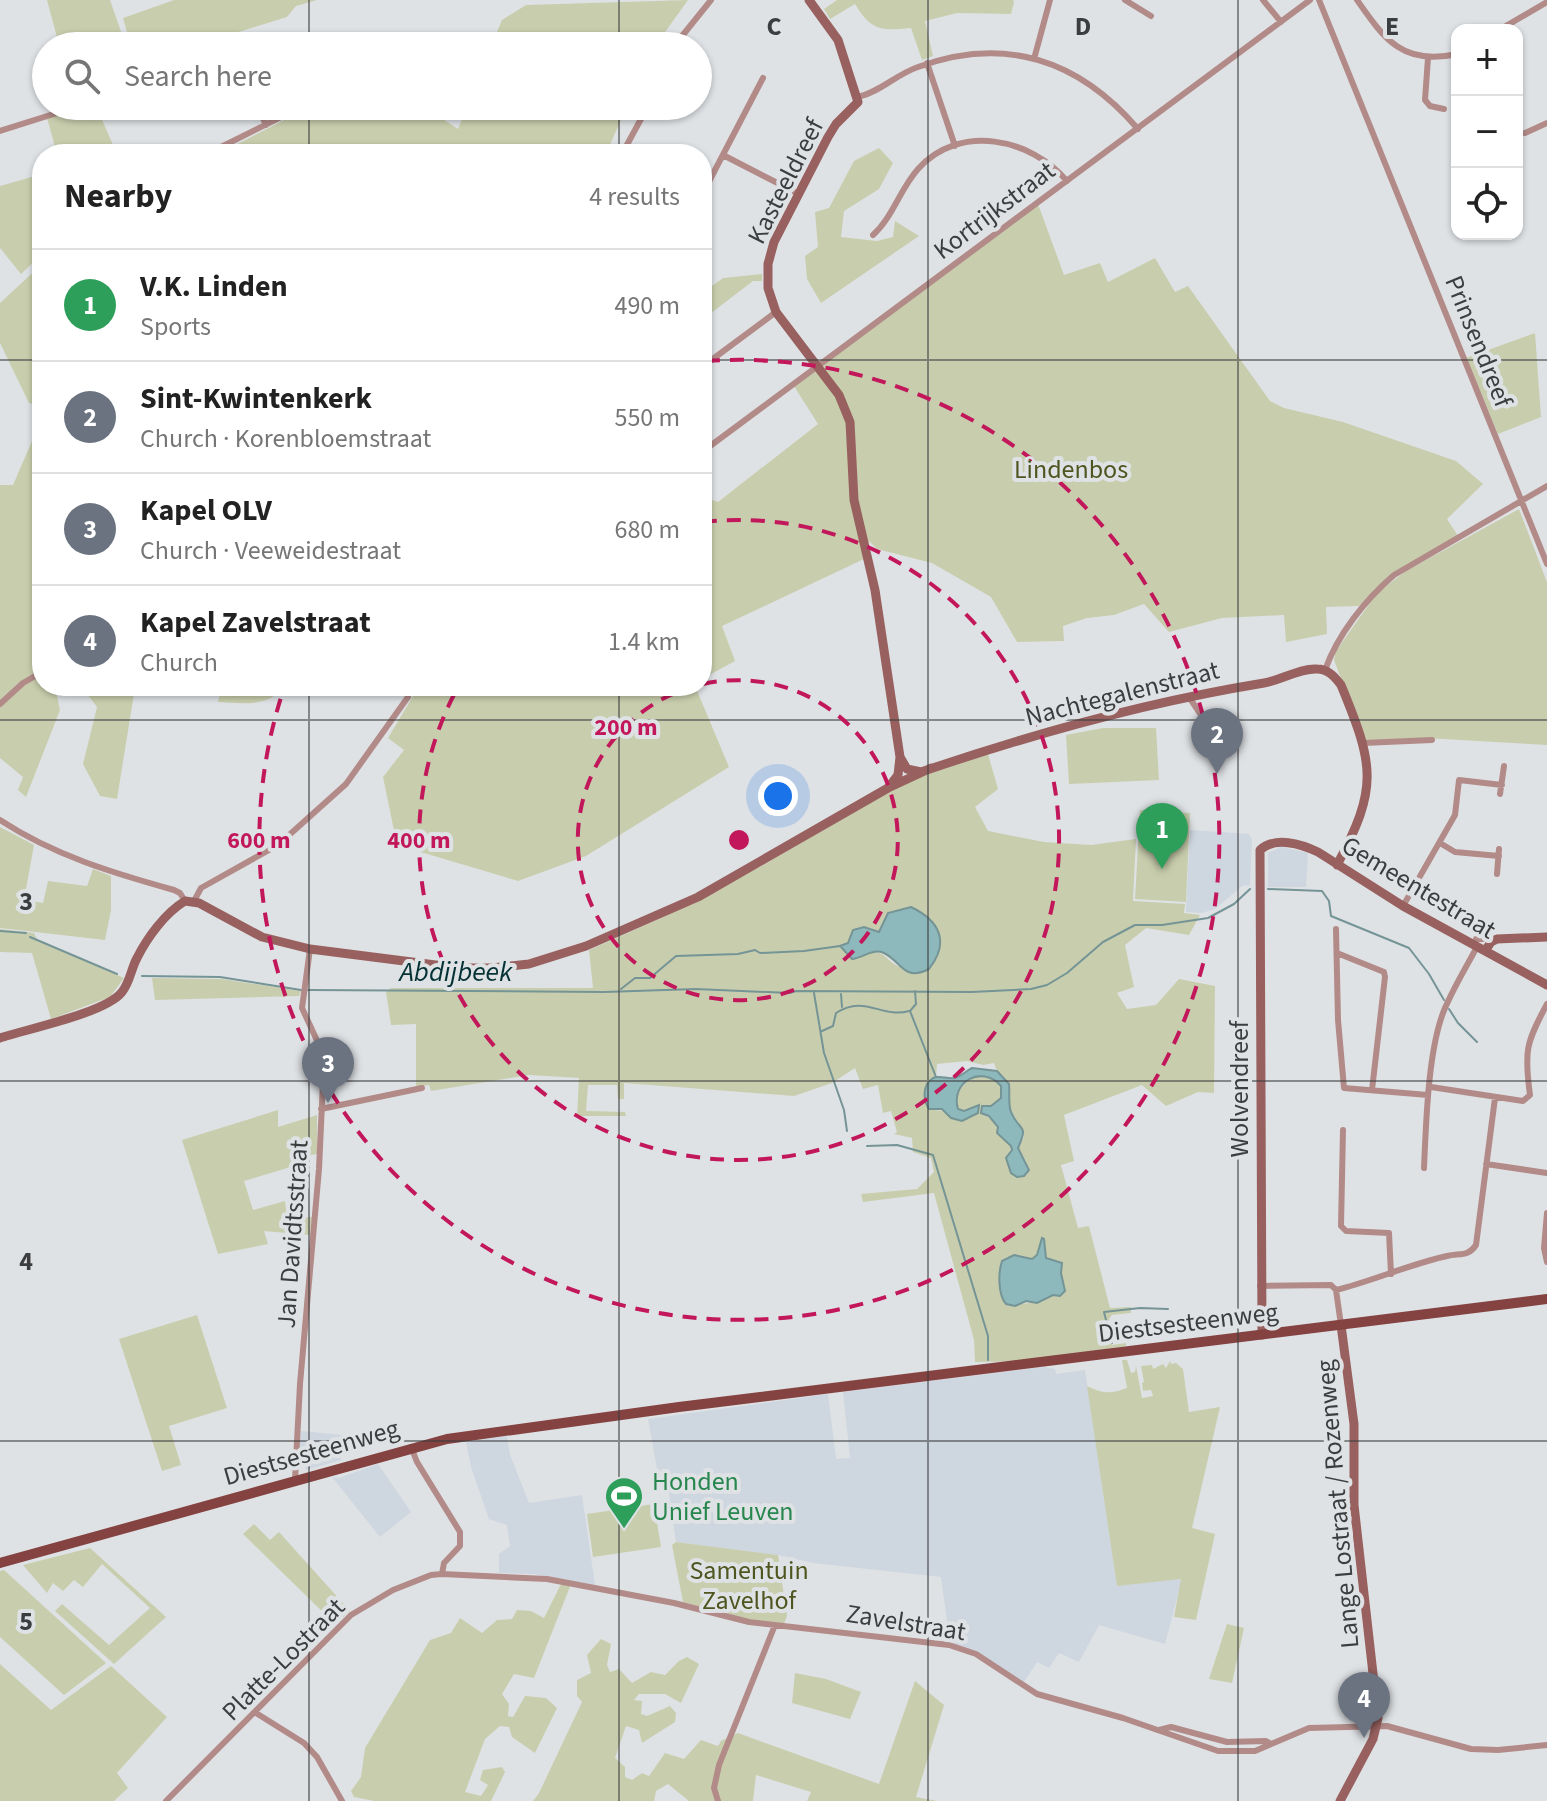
<!DOCTYPE html>
<meta charset="utf-8">
<style>
:root{--surface:#fff;--page:#f6f6f6;--text:#222;--muted:#767676;--line:#e0e0e0;--accent:#5a5f2d}
body{margin:0;font-family:"Source Sans 3",sans-serif;background:var(--page);color:var(--text)}
.controls{position:absolute;right:24px;top:24px;display:grid;overflow:hidden;border-radius:16px;box-shadow:0 2px 6px #0004}
.controls button{width:72px;height:72px;display:grid;place-items:center;padding:0;border:0;border-bottom:2px solid var(--line);background:var(--surface);color:var(--text);font:40px sans-serif}
.you{position:absolute;left:778px;top:796px;width:28px;height:28px;margin:-20px;border:6px solid #fff;border-radius:50%;background:#1a73e8;box-shadow:0 0 0 12px #1a73e833}
.badge{display:grid;place-items:center;width:52px;height:52px;border-radius:50%;background:var(--accent);color:#fff;font-size:26px;font-weight:700}
.pin{position:absolute;translate:-50% -66px;filter:drop-shadow(0 2px 4px #0008)}
.pin::after{content:'';position:absolute;top:42px;width:28px;height:24px;background:inherit;clip-path:polygon(0 0,100% 0,50% 100%)}
.list{margin:0;padding:0;list-style:none}
h2{display:flex;justify-content:space-between;align-items:center;height:104px;margin:0;padding:0 32px;font-size:34px}
h2 small{font-size:26px;font-weight:400;color:var(--muted)}
.list li{display:grid;grid-template-columns:52px 1fr auto;gap:24px;align-items:center;box-sizing:border-box;height:112px;padding:0 32px;border-top:2px solid var(--line)}
.list b{display:block;font-size:30px;white-space:nowrap}
.list p{margin:0;font-size:26px;white-space:nowrap;color:var(--muted)}
.list em{font-size:26px;font-style:normal;color:var(--muted)}
.icon{flex:none;width:44px;height:44px;fill:none;stroke:currentColor;stroke-width:2;stroke-linecap:round;stroke-linejoin:round}
.map{position:relative;flex:none;width:1547px;height:1801px;overflow:hidden}
.search{position:absolute;background:var(--surface);box-shadow:0 2px 6px #0004;left:32px;top:32px;width:680px;height:88px;display:flex;align-items:center;gap:20px;box-sizing:border-box;padding:0 28px;border-radius:44px;color:var(--muted);font-size:30px}
.panel{position:absolute;background:var(--surface);box-shadow:0 2px 6px #0004;left:32px;top:144px;width:680px;height:552px;border-radius:32px}
.map>svg:first-child{display:block}
.built{fill:#ced6df}
.green{fill:#c8cead;fill-rule:evenodd}
.water{fill:#8db9bc;stroke:#759496;stroke-width:2}
.lines{fill:none;stroke-linecap:round;stroke-linejoin:round}
.stream{stroke:#759496;stroke-width:2}
.street{stroke:#b28b89;stroke-width:6}
.secondary{stroke:#98615f;stroke-width:9}
.primary{stroke:#844241;stroke-width:10}
.grid{fill:none;stroke:#3c3d3e;stroke-width:2;stroke-opacity:0.55}
.ring{fill:none;stroke:#c2185b;stroke-width:4;stroke-dasharray:14 10}
.labels{text-anchor:middle;stroke-width:8;stroke-linejoin:round;paint-order:stroke}
.street-label{font-size:26px;fill:#3c3d3e;stroke:#dfe2e5}
.park-label{font-size:26px;fill:#4e551f;stroke:#dfe2e5}
.leisure-label{font-size:26px;fill:#27864d;stroke:#dfe2e5;text-anchor:start}
.water-label{font-size:28px;font-style:italic;fill:#043234;stroke:#dfe2e5}
.grid-label{font-size:26px;text-anchor:middle;font-weight:bold;fill:#3c3d3e;stroke:#dfe2e5;stroke-width:8;stroke-linejoin:round;paint-order:stroke}
.centre{fill:#c2185b;stroke:#dfe2e5;stroke-width:4}
.ring-label{font-size:24px;text-anchor:middle;font-weight:bold;fill:#c2185b;stroke:#dfe2e5;stroke-width:8;stroke-linejoin:round;paint-order:stroke}
</style>
<div class="map">
<svg width="1547" height="1801" viewBox="0 0 1547 1801">
<rect width="100%" height="100%" fill="#dfe2e5"/>
<path class="built" d="M1190,830L1249,834L1252,840L1250,885L1242,886L1215,909L1202,913L1186,912Z
M1281,847L1308,853L1306,887H1268V853Z
M1044,1367L1055,1369L1056,1374L1085,1370L1117,1585L1182,1579L1165,1644L1099,1625L1079,1662L1059,1653L1049,1668L1037,1662L1022,1685L994,1664L950,1643L941,1577L813,1563L778,1555L676,1542L667,1479L659,1480L648,1419L828,1394L836,1459L850,1458L843,1392Z
M301,1431L342,1435L339,1451L341,1460L306,1470L299,1452Z
M507,1436L510,1455L529,1503L582,1495L595,1585L534,1574L499,1573V1554L510,1546L507,1525L489,1519L471,1467L466,1442Z
M378,1464L411,1512L380,1537L332,1477L339,1478Z"/>
<path class="green" d="M47,0H110L126,46H57L59,45Z
M174,0H317L296,6L287,17L209,41L131,46L123,18Z
M688,0L655,46H491L502,20L526,5Z
M837,0H1013L1014,2L1011,14L957,13L925,21L933,56L922,60L911,28C882,31 871,31 855,4L830,19L824,9Z
M87,106H96L117,154H57L47,118Z
M311,106H423L458,129L467,106H627L609,147L470,154H218Z
M879,148L893,163L879,189L844,211L841,237L877,241L893,237L895,221L919,236L821,303L807,279L805,256L818,247L815,212L829,208L854,161Z
M42,174V254L21,274L0,248V186Z
M1038,204L1064,275L1100,263L1108,282L1155,258L1175,292L1188,286L1270,401L1284,408L1343,422L1456,461L1483,484L1447,519L1458,536L1376,589L1359,606L1326,607L1327,634L1286,642L1284,615L1222,618L1169,632L1144,604L1114,615L1087,618L1063,626L1064,641L1017,642L991,597L932,563L877,549L869,541L864,559L722,626L735,661L702,679V496L718,502L818,424L794,386Z
M42,264V407L29,403L0,343V303Z
M762,274V281H753L702,320V293L723,278Z
M1535,333L1541,417L1498,434L1466,358Z
M42,418V686H55L60,710L26,797L18,790L23,777L0,758V485H13Z
M1519,509L1547,582V745L1425,738L1365,741L1334,660L1336,651L1377,593L1406,571Z
M81,686H160V690L134,694L117,799L100,796L83,764L97,707Z
M222,686H285C268,708 242,703 218,702Z
M419,686H695L729,767L586,856L518,881L397,845L383,777L404,750L388,738Z
M1103,728H1156L1159,780L1069,784L1066,735Z
M988,754L998,789L975,807L988,831L1044,842L1091,845L1136,839L1133,901L1185,904L1184,913L1200,915L1189,935L1146,928L1125,945L1134,987L1117,993L1127,1009L1156,1005L1179,979L1215,986L1214,1093L1198,1092L1166,1106L1142,1085L1064,1115L1074,1161L1061,1165L1078,1228L1089,1226L1110,1308L1131,1307V1313L1112,1315L1109,1319L1112,1345L1126,1343V1346L1025,1361L975,1362L974,1340L934,1193L863,1202L861,1194L917,1189L934,1172L931,1158L913,1152L912,1138L894,1134L897,1132L891,1111L883,1113L878,1085L863,1089L855,1068L832,1083L794,1096L624,1083V1099H618L617,1085H588L586,1111L625,1112L626,1116H577L579,1078L529,1075L431,1091L429,1085L416,1087V1024L391,1025L386,992L391,988H593L589,950L659,919L765,864L907,781ZM911,907C939,920 950,943 929,969C921,969 909,970 901,967C882,961 886,943 859,958L841,946L848,944L864,927L879,932L893,913ZM967,1061L983,1065L994,1063L997,1071L1004,1077L1011,1110L1023,1131L1024,1137L1018,1148L1026,1161L1027,1175L1021,1177L1011,1173L1009,1155L1011,1146C997,1137 999,1120 981,1113L1001,1098C1007,1067 957,1068 956,1106L961,1111L972,1107L978,1113L962,1121L951,1118L945,1111L934,1110L924,1095L931,1080L936,1077L937,1064ZM1042,1238L1046,1258L1061,1273L1065,1289L1060,1296C1051,1295 1047,1298 1040,1301C1035,1303 1012,1305 1006,1304C997,1294 998,1267 1007,1257L1032,1259L1037,1255Z
M1140,810L1190,813L1186,902L1135,899Z
M0,827L34,845L24,900L43,903L48,881L87,886L93,869L111,876V910L105,940L0,928Z
M0,929L34,933L37,939L124,978L110,997L51,1019L32,953L0,952Z
M152,978L222,979L301,991L299,996L155,1000Z
M278,1110V1127L317,1115V1154L303,1156L304,1163L244,1181L253,1210L285,1201L287,1218L312,1217L310,1235L264,1231L268,1244L218,1254L182,1140Z
M197,1315L227,1408L169,1426L181,1465L162,1471L119,1339Z
M1122,1360H1127L1131,1373L1135,1372L1136,1366L1142,1398L1153,1396L1151,1390L1143,1391L1142,1383L1144,1382L1141,1366L1152,1365L1153,1369L1163,1364L1166,1368L1170,1361L1171,1364L1176,1363L1183,1369L1189,1412L1220,1407L1192,1528L1215,1534L1196,1620L1174,1617L1181,1579L1117,1586L1087,1386C1103,1394 1111,1394 1127,1388Z
M654,1504L661,1547L593,1557L587,1514Z
M254,1524L270,1540L279,1532L350,1611L335,1624L243,1534Z
M676,1542L778,1555L787,1616L784,1624L748,1619L683,1602L672,1545Z
M90,1548L166,1617L114,1664L55,1611L62,1604L109,1645L150,1608L102,1564L83,1587L74,1580L63,1591L53,1583L47,1593L23,1565Z
M4,1570L106,1663L64,1695L0,1637V1571Z
M562,1582L571,1584L534,1678L514,1674L502,1694L509,1704L508,1716L513,1717L525,1696L546,1698L557,1708L535,1753L512,1737L509,1727L500,1726L485,1739L465,1792L481,1796L488,1785L480,1780L483,1770L502,1767L505,1772L491,1801H374L354,1797L351,1791L361,1777L365,1748L430,1640L451,1633L460,1618L482,1633L497,1620L512,1619L517,1610L531,1611L544,1618Z
M1227,1624L1244,1628L1232,1683L1209,1679Z
M601,1639L611,1644L607,1665L610,1672L619,1669L632,1683L651,1672L665,1675L679,1661L687,1657L699,1664L681,1703L665,1694H639L634,1700L642,1701L641,1714L647,1716L670,1706L676,1713L675,1722L642,1743L639,1730L626,1726L615,1758L625,1767V1777L632,1780L642,1773L649,1776L665,1753L684,1759L701,1740L718,1746L721,1741L738,1733L879,1784L915,1681L944,1705L916,1797L937,1801H807L811,1792L756,1775L753,1801H689L668,1784L656,1791L654,1801H533L539,1793L582,1702L577,1696V1680L591,1673L587,1655Z
M0,1664L51,1710L111,1666L167,1717L117,1773L128,1788L114,1801H0Z
M795,1673L826,1679L861,1692L850,1719L792,1703Z"/>
<path class="water" d="M911,907C940,921 950,942 929,969C904,982 902,962 884,953C872,948 863,958 852,959L840,946L848,943L853,930L864,927L879,932L888,913Z
M972,1068L997,1071L1009,1084C1010,1093 1008,1104 1011,1112C1020,1133 1029,1123 1018,1148L1029,1170L1024,1176L1017,1177L1011,1173L1006,1158L1012,1150L1011,1146L997,1133L998,1127L989,1116L981,1113L982,1106H991L1001,1098V1086C982,1064 950,1082 958,1109L964,1111L979,1105L978,1113L962,1121L951,1118L942,1109H929C923,1100 922,1085 933,1078C939,1075 947,1079 954,1078C960,1077 966,1071 972,1068Z
M1042,1238L1044,1239L1046,1258L1062,1263L1061,1273L1065,1291L1060,1296L1053,1295L1037,1303L1026,1301L1015,1306L1006,1304C998,1295 998,1273 1002,1261L1014,1255L1032,1259L1037,1255Z"/>
<g class="lines">
<path class="stream" d="M1268,889L1322,891L1329,901L1331,916L1409,948L1429,974L1444,1000
M0,931L26,933
M30,937L117,974
M142,976L220,977L301,990
M621,989L635,978H650L676,956L738,954L755,950L760,953L804,951L840,946
M308,990L604,992L696,989L790,993L796,991L972,992L1031,989L1047,985L1067,973L1103,942L1135,925H1162L1208,918L1234,904L1250,889
M915,991L916,1004L910,1011L936,1077
M814,993L824,1053L844,1110L847,1131
M841,994L842,1007
M1449,1009L1458,1023L1477,1042
M822,1031L833,1026L836,1013C865,994 882,1019 909,1011
M867,1146L897,1145L933,1155L988,1336V1360
M1112,1343L1104,1312L1140,1308L1168,1309"/>
<path class="street" d="M1125,0L1151,16
M1263,0L1281,22
M1319,0L1547,564
M1357,0C1385,40 1403,66 1457,54
M1499,30L1547,2
M674,46L711,0
M1428,58L1425,100L1430,106L1444,109
M1034,59L1050,0
M927,63L955,146
M858,97C880,92 897,74 918,67C1005,35 1079,60 1138,129
M257,106L266,125
M0,131L79,106
M1525,133L1547,123
M221,147L303,106
M622,154L648,106
M723,155L799,194
M702,195L763,78
M873,235C893,217 900,189 918,169C959,123 1031,138 1067,181
M702,367L776,312
M702,452L1310,0
M1325,670C1338,634 1365,600 1394,575L1547,486
M1189,697L1223,748
M0,704L23,683L42,672
M1363,743L1432,740
M1500,794L1504,766
M0,820C53,855 113,873 174,890L180,893L185,901
M1440,843L1455,852L1499,856
M1497,874L1499,849
M194,901L201,888L278,845L346,784L408,697
M1403,906L1455,815L1459,780L1502,785
M1336,929L1338,1020L1344,1088L1428,1095
M1476,939H1496
M1337,953L1384,972L1385,977L1372,1090
M1431,1087L1523,1101L1530,1095C1524,1051 1526,1043 1547,1004
M321,1109L422,1088
M1343,1130L1341,1226L1346,1231L1389,1233L1391,1274
M1486,1164L1547,1173
M1424,1168C1426,1124 1428,1047 1445,1008C1454,987 1466,967 1477,947
M1547,1213L1544,1248L1547,1262
M1260,1286L1331,1285L1336,1290C1373,1281 1410,1264 1447,1256C1460,1253 1468,1257 1476,1245L1495,1098
M1336,1290L1341,1325
M411,1447L417,1462L460,1532V1546L444,1563L442,1574
M295,1480L300,1384L319,1169L324,1060L320,1047L302,1008L310,949
M256,1713L304,1743L317,1757L342,1801
M1159,1730L1171,1727L1227,1742L1266,1741L1271,1744
M166,1801L351,1615L393,1590L431,1575L442,1574L547,1579L674,1603L749,1622L949,1645L976,1654L1037,1694L1123,1718L1218,1751H1255L1309,1728L1387,1726L1471,1749L1498,1750L1547,1745
M718,1801L714,1788L719,1765L775,1625"/>
<path class="secondary" d="M809,0L838,40L858,102L836,124L828,137L774,242L768,264V288L776,312L839,395L850,422L854,500L875,590L900,757L898,775L888,788
M900,757L907,769L921,772C1032,734 1148,702 1264,683C1281,680 1300,668 1317,669C1328,669 1335,677 1341,685C1374,765 1379,787 1337,865
M1485,951L1491,942L1497,939L1547,937
M0,1038C27,1029 106,1013 122,992C130,982 131,969 137,958C147,938 165,913 185,901L199,903L262,937L310,949L459,968H491L529,964L586,946L698,897L888,788L931,768
M1262,1335L1260,850C1275,836 1301,844 1318,852L1403,906L1547,985
M1340,1801L1373,1739L1378,1718L1354,1505V1424L1341,1325"/>
<path class="primary" d="M0,1563L447,1439L679,1407L1547,1299"/>
</g>
<path class="grid" d="M309,0V46M619,0V46M928,0V1801M1238,0V1801M309,106V154M619,106V154M0,360H42M702,360H1547M309,686V1801M619,686V1801M0,720H1547M0,1081H1547M0,1441H1547"/>
<g class="ring">
<path d="M703 684A160 160 0 1 1 695 686"/>
<path d="M703 522A320 320 0 1 1 458 687"/>
<path d="M706 361A480 480 0 1 1 284 688"/>
</g>
<defs>
<symbol id="stadium-pin" viewBox="-11 -11 22 30"><path d="M0 17L-7.5 6A9.5 9.5 0 1 1 7.5 6Z" fill="#2e9e5b" stroke="#dfe2e5"/><path d="M0-5a6.5 5 0 1 0 0 10a6.5 5 0 1 0 0-10ZM-3.5-1.8h7v3.6h-7Z" fill="#fff"/></symbol>
</defs>
<g fill-rule="evenodd">
<use href="#stadium-pin" x="602" y="1474" width="44" height="60"/>
</g>
<g class="labels">
<g class="street-label">
<text transform="translate(785 181) rotate(-63)" y="9">Kasteeldreef</text>
<text transform="translate(994 210) rotate(-37)" y="9">Kortrijkstraat</text>
<text transform="translate(1479 341) rotate(68)" y="9">Prinsendreef</text>
<text transform="translate(1122 693) rotate(-14)" y="9">Nachtegalenstraat</text>
<text transform="translate(1419 887) rotate(31)" y="9">Gemeentestraat</text>
<text transform="translate(1239 1089) rotate(-90)" y="9">Wolvendreef</text>
<text transform="translate(292 1234) rotate(-86)" y="9">Jan Davidtsstraat</text>
<text transform="translate(1188 1322) rotate(-7)" y="9">Diestsesteenweg</text>
<text transform="translate(311 1452) rotate(-16)" y="9">Diestsesteenweg</text>
<text transform="translate(1337 1504) rotate(-95)" y="9">Lange Lostraat / Rozenweg</text>
<text transform="translate(906 1622) rotate(9)" y="9">Zavelstraat</text>
<text transform="translate(283 1659) rotate(-45)" y="9">Platte-Lostraat</text>
</g>
<g class="park-label">
<text x="1071" y="478">Lindenbos</text>
<text x="749" y="1579">Samentuin<tspan x="749" dy="30">Zavelhof</tspan></text>
</g>
<g class="leisure-label">
<text x="652" y="1490">Honden<tspan x="652" dy="30">Unief Leuven</tspan></text>
</g>
<g class="water-label">
<text x="456" y="981">Abdijbeek</text>
</g>
</g>
<g class="grid-label">
<text x="774" y="35">C</text>
<text x="1083" y="35">D</text>
<text x="1392" y="35">E</text>
<text x="26" y="910">3</text>
<text x="26" y="1270">4</text>
<text x="26" y="1630">5</text>
</g>
<circle cx="739" cy="840" r="12" class="centre"/>
<g class="ring-label">
<text x="626" y="735">200 m</text>
<text x="419" y="848">400 m</text>
<text x="259" y="848">600 m</text>
</g>
</svg>
<div class="controls">
<button>+</button>
<button>−</button>
<button><svg class="icon" aria-label="locate" viewBox="0 0 24 24"><circle cx="12" cy="12" r="6"/><path d="M12 2v4M12 18v4M2 12h4M18 12h4"/></svg></button>
</div>
<div class="you"></div>
<div class="pin badge" style="left:1162px;top:869px;background:#2e9e5b">1</div>
<div class="pin badge" style="left:1217px;top:774px;background:#6b7280">2</div>
<div class="pin badge" style="left:328px;top:1103px;background:#6b7280">3</div>
<div class="pin badge" style="left:1364px;top:1738px;background:#6b7280">4</div>
<div class="search"><svg class="icon" aria-label="search" viewBox="0 0 24 24"><circle cx="10" cy="10" r="6"/><path d="M15 15l6 6"/></svg>Search here</div>
<section class="panel">
<h2>Nearby<small>4 results</small></h2>
<ul class="list">
<li><span class="badge" style="background:#2e9e5b">1</span><div><b>V.K. Linden</b><p>Sports</p></div><em>490 m</em></li>
<li><span class="badge" style="background:#6b7280">2</span><div><b>Sint-Kwintenkerk</b><p>Church · Korenbloemstraat</p></div><em>550 m</em></li>
<li><span class="badge" style="background:#6b7280">3</span><div><b>Kapel OLV</b><p>Church · Veeweidestraat</p></div><em>680 m</em></li>
<li><span class="badge" style="background:#6b7280">4</span><div><b>Kapel Zavelstraat</b><p>Church</p></div><em>1.4 km</em></li>
</ul>
</section>
</div>
